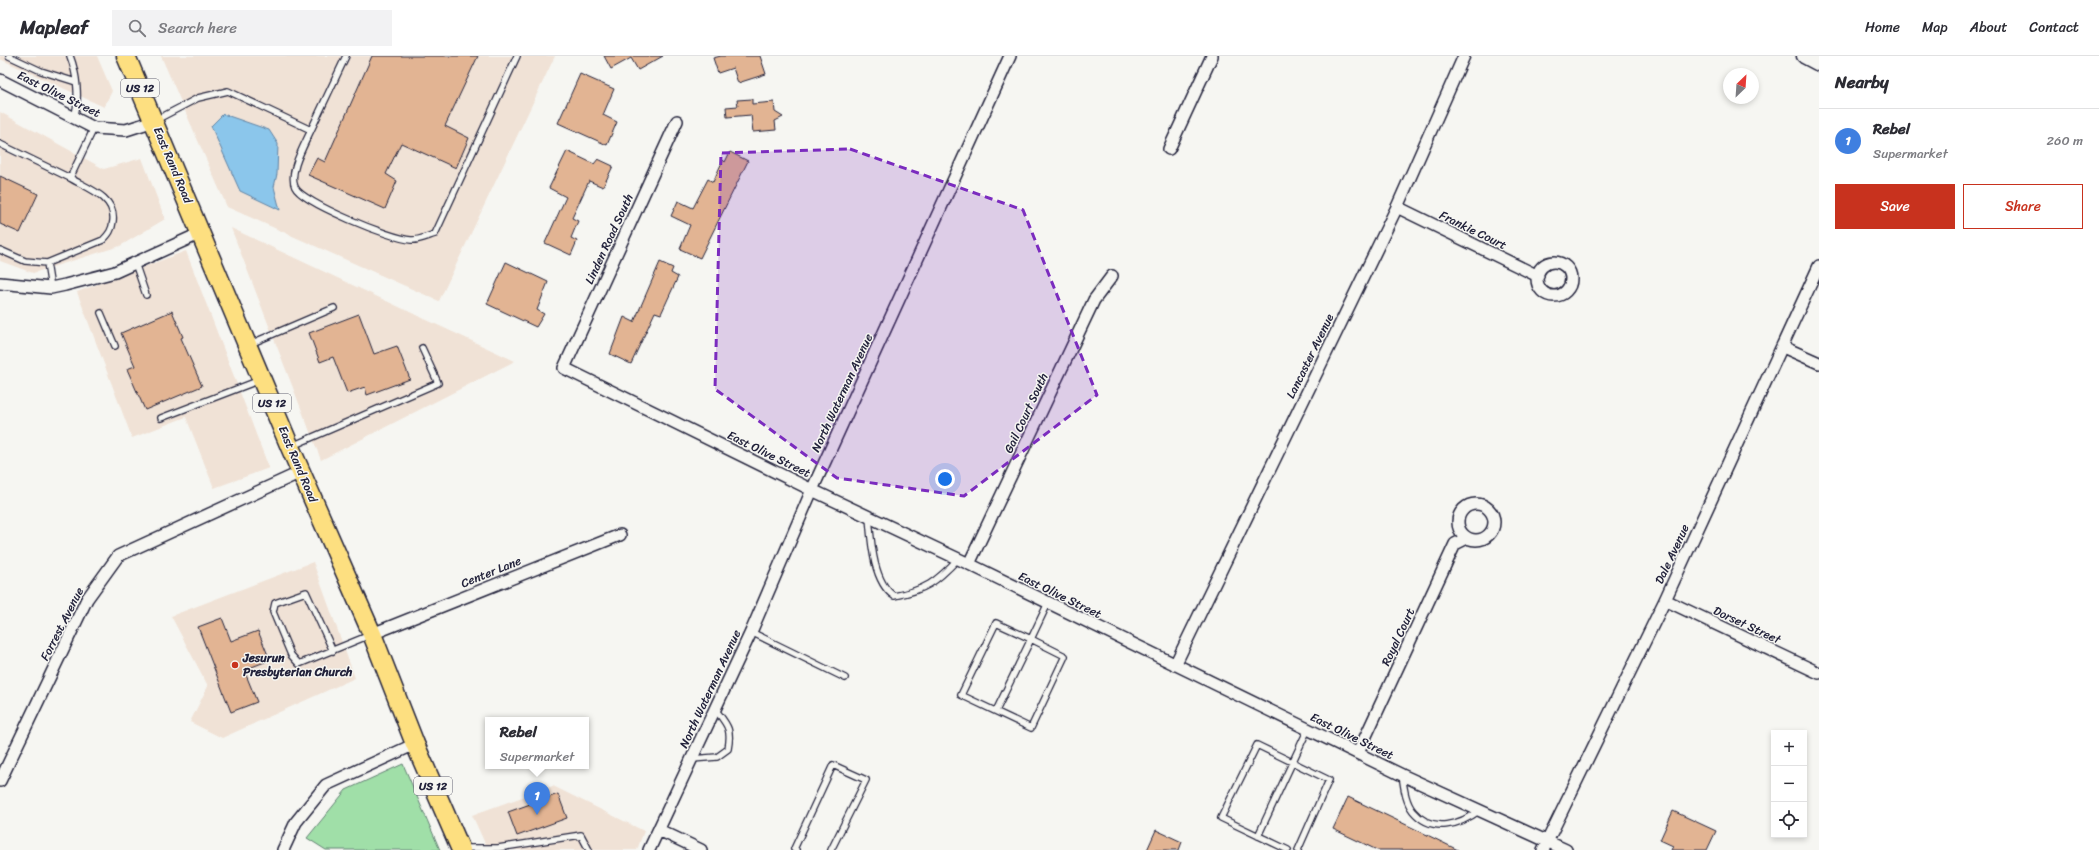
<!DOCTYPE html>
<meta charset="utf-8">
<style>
:root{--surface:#fff;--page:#f2f2f3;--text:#2b2b33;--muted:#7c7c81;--line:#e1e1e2;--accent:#c8321e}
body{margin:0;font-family:Sriracha,sans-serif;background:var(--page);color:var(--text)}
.controls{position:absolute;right:12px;bottom:12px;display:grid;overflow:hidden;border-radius:0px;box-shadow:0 2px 6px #0003}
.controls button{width:36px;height:36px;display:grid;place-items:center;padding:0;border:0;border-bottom:1px solid var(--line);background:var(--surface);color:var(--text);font:20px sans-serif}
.compass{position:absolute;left:1723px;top:12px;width:36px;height:36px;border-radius:50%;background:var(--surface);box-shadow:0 2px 6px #0003;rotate:25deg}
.you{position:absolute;left:945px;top:423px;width:14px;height:14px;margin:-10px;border:3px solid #fff;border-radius:50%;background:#1a73e8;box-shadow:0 0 0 6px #1a73e833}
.badge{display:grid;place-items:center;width:26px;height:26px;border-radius:50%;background:var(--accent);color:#fff;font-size:13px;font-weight:700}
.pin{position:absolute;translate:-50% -33px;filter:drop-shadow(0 1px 2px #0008)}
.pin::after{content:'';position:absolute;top:21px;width:14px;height:12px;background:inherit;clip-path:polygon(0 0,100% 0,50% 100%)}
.popup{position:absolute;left:485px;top:661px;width:104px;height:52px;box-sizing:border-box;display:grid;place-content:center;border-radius:0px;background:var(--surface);filter:drop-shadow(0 1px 3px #0005);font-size:13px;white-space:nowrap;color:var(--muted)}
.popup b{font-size:15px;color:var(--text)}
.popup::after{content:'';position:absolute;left:50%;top:100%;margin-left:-8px;border:8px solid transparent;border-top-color:var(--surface)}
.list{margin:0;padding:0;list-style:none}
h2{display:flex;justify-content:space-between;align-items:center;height:52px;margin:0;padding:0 16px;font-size:17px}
h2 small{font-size:13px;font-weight:400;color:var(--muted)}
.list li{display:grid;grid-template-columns:26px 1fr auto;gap:12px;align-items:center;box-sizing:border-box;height:64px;padding:0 16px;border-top:1px solid var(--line)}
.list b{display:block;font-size:15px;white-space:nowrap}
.list p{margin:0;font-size:13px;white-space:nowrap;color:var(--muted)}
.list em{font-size:13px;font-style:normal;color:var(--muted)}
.actions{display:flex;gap:8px;padding:12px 16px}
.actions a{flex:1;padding:9px 0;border:1px solid var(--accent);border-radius:0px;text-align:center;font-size:14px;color:var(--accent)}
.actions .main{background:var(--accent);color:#fff}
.icon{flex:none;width:22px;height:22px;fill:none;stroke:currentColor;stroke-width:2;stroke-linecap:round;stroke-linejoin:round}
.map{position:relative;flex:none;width:1819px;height:794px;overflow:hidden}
header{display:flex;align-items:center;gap:24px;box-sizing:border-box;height:56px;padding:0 20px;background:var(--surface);border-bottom:1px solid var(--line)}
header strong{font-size:19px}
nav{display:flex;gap:22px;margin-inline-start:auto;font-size:14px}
.search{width:280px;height:36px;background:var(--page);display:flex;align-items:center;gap:10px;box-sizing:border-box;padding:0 14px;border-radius:0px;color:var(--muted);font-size:15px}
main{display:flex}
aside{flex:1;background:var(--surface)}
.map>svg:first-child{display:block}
.built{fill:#f0e2d6}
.green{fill:#a0dfa8;stroke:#618072}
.water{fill:#8bc6eb;stroke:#6184a5}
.building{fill:#e2b493;stroke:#22223b}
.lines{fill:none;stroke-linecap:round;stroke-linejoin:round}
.service-casing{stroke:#22223b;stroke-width:8}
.minor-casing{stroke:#22223b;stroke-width:14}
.tertiary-casing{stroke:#22223b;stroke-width:17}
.primary-casing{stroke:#22223b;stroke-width:21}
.service{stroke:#f6f6f2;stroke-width:5.5}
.minor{stroke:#f6f6f2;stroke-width:11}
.tertiary{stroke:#f6f6f2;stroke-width:14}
.primary{stroke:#fddf80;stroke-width:18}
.marked{fill:#7b2cbf;fill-opacity:0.2;stroke:#7b2cbf;stroke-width:3;stroke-dasharray:8 5;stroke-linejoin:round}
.poi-dot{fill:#c8321e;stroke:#f6f6f2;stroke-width:1.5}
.labels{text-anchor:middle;stroke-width:3;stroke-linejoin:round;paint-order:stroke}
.shield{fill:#f6f6f2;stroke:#626272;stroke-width:1}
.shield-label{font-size:11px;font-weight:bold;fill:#22223b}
.street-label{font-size:12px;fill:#22223b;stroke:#f6f6f2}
.poi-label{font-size:12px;font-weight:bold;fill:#22223b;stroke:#f6f6f2;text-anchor:start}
</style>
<header>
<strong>Mapleaf</strong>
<div class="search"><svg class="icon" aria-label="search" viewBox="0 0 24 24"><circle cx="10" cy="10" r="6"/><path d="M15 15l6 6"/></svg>Search here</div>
<nav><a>Home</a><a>Map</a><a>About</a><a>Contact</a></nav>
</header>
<main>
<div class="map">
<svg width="1819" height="794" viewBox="0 0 1819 794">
<rect width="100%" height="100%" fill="#f6f6f2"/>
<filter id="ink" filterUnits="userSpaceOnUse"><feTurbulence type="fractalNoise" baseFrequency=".025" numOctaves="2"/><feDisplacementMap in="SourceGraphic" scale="8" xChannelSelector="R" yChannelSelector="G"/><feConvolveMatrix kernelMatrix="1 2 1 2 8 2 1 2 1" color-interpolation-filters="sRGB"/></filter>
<g filter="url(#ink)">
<path class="built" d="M0,0H97L112,35L104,51L0,3Z
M161,0H555L439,245L227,151Z
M0,56L104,113L142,102L165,163L120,190L33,217L0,205Z
M231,172L429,265L515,305L321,404Z
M186,195L269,412L214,432L186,361L132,382L77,236Z
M313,506L355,622L222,682L190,666L208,630L171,560Z
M553,730L644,775L637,794H488L472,759Z"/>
<path class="green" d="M403,708L440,794H326L307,782L346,734Z"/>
<path class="water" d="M223,58L269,74L278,88L277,118L274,131L280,154L240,135L211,70Z"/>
<path class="building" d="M372,0H478L445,70L469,82L456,112L401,87L386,118L397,125L385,153L308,119L317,102L325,106Z
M604,0H663L638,14L631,2L611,13Z
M721,0H760L766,18L738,27L733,12L718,17L713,2Z
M580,18L614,33L603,59L617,66L607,89L558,67Z
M752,43V48L774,46L775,56L783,61L775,65L776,74L753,76L751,59L727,61L726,51L738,50L737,44Z
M567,95L594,108L598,103L613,110L603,131L589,125L572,162L578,165L571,182L577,185L571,199L545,187L566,141L549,132Z
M730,96L748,105L700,202L680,193L690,169L671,160L678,145L693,152L708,123L713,126L723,104L725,106Z
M0,120L38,138L20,177L0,168Z
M506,206L548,226L537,254L544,258L536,271L487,248Z
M660,206L673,212L671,217L678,221L661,258L655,256L631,308L610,298L624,261L634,266Z
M172,255L183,281L181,282L202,330L145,354L127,313L135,310L121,277Z
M359,258L374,298L397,290L410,323L367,339L365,331L347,337L333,301L320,306L309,277Z
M222,562L231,585L258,575L270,604L244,614L257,646L231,656L198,571Z
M558,738L567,762L517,780L508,756Z
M1348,741L1413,772L1458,794H1377L1333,773Z
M1673,755L1716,775L1707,794H1671L1673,790L1660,784Z
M1156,774L1182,786L1179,794H1147Z"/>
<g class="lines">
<defs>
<path id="service" d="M9,0L41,15L76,26
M70,0C77,18 80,43 74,62
M156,64L198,42L228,35L311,74L346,0
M311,74C305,88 288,116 295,131C302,147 392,183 411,184C418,185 428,180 435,178L517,0
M0,88L70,122
M0,194L25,205L47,207L51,232
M47,207L103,184C109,178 112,174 113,165C116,141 87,132 70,122L94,72
M135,207L146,239
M101,257L115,290
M250,288L334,252
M161,362L260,324
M292,390L438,327L422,292
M869,461C871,485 873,526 894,540C926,534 936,526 958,503
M751,576L845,622
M333,595L306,536L275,547L273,556L291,599L299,608L370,579
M996,655L1031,583L1065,600L1031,672L961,639L996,567L1031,583L1048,547
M692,703L717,701L728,693C732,672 727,669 715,653
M1402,719C1404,731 1405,745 1413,755C1432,778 1460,769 1480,754
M1258,780L1308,673
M462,792H498L581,779L589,794
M796,794L794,793L833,709L866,724L831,794
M1288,794L1221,762L1257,689L1329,724L1298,794"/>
<path id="minor" d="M0,24L94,72L126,74L154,65
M677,65L564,312L812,434L969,508L1402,719L1566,794
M1169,93L1212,0
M1397,151L1538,220
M1537 223a17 17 0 1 1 34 0a17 17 0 1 1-34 0Z
M0,227L51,232L65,229L115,216L201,177
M1783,291L1819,307
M1458 466a18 18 0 1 1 36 0a18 18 0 1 1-36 0Z
M969,508L1094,244L1112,220
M1665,544L1819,617
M372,578L620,479
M1175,609L1397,151L1464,0
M1358,697L1455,488L1467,482
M0,725L87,543L118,500L301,416
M659,774L701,794
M283,794L296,766L326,729L415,688
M649,794L751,576L812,434L1010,0
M1543,794L1665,544L1819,210"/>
<path id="tertiary" d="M1804,0L1819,8"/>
<path id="primary" d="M126,0L290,391L372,578L415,688L461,794"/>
</defs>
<use href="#service" class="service-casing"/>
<use href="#minor" class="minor-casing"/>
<use href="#tertiary" class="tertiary-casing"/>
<use href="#primary" class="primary-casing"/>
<use href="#service" class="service"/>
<use href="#minor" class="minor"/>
<use href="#tertiary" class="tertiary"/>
<use href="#primary" class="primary"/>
</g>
</g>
<path class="marked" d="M850,93L1023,154L1097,339L964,440L837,422L715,333L721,97Z"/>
<circle class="poi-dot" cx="235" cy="609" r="4"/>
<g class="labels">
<g class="shield">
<rect x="121" y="23" width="38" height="18" rx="3"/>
<rect x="253" y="338" width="38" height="18" rx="3"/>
<rect x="414" y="721" width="38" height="18" rx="3"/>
</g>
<g class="shield-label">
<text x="140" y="36">US 12</text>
<text x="272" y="351">US 12</text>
<text x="433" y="734">US 12</text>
</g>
<g class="street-label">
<text transform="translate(59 38) rotate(26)" y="4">East Olive Street</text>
<text transform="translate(173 109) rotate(67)" y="4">East Rand Road</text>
<text transform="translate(1473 174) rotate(26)" y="4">Frankie Court</text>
<text transform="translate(609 183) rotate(-65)" y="4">Linden Road South</text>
<text transform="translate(1310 300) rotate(-64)" y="4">Lancaster Avenue</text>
<text transform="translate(842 337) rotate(-65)" y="4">North Waterman Avenue</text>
<text transform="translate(1026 357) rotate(-65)" y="4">Gail Court South</text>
<text transform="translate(769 398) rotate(26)" y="4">East Olive Street</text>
<text transform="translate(298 408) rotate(67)" y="4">East Rand Road</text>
<text transform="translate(1672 498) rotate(-65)" y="4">Dale Avenue</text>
<text transform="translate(491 516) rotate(-22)" y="4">Center Lane</text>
<text transform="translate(1060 539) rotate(26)" y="4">East Olive Street</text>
<text transform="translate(62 568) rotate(-63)" y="4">Forrest Avenue</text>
<text transform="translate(1747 569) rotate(25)" y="4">Dorset Street</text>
<text transform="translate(1398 581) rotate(-65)" y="4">Royal Court</text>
<text transform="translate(710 633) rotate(-65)" y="4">North Waterman Avenue</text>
<text transform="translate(1352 680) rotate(26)" y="4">East Olive Street</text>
</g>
<g class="poi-label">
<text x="243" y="606">Jesurun<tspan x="243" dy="14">Presbyterian Church</tspan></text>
</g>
</g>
</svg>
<div class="controls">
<button>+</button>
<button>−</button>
<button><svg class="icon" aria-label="locate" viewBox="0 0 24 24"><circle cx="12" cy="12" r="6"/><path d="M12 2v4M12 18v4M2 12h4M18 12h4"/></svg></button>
</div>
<svg class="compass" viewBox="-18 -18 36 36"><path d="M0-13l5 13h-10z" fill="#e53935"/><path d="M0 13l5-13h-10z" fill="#7c7c81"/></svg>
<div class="you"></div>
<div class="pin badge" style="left:537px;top:759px;background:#3f7fe0">1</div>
<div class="popup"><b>Rebel</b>Supermarket</div>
</div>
<aside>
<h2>Nearby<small></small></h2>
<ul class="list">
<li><span class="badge" style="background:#3f7fe0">1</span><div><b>Rebel</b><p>Supermarket</p></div><em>260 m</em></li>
</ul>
<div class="actions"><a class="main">Save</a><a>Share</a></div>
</aside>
</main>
